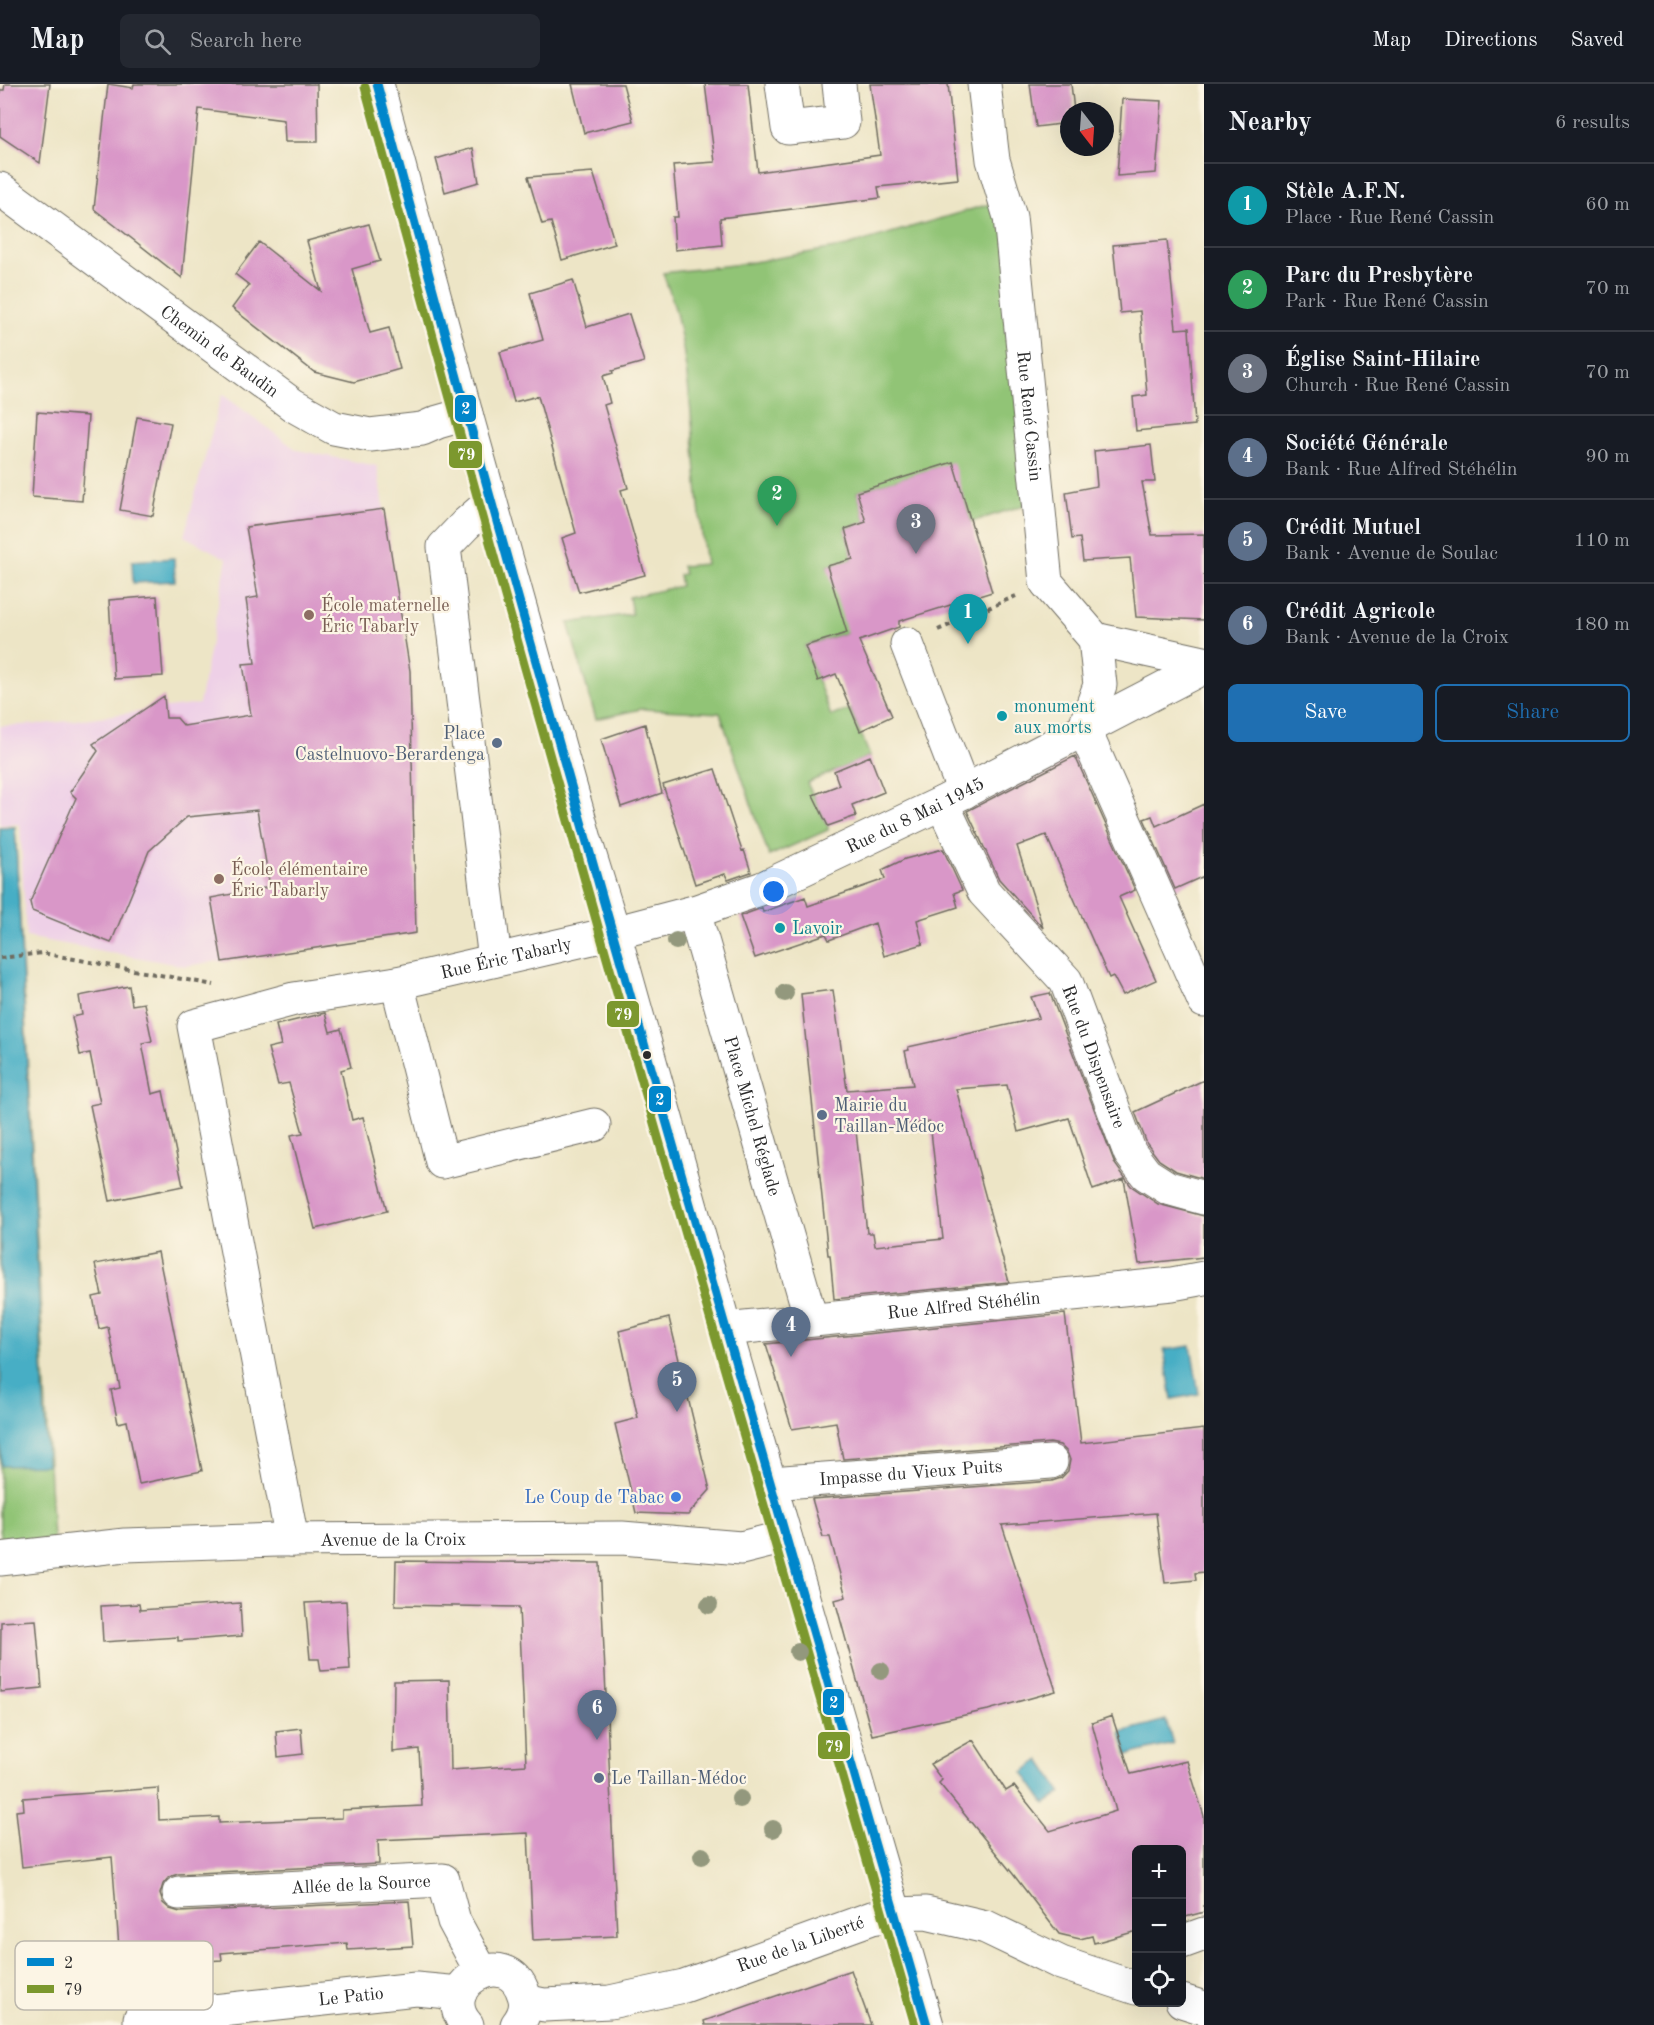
<!DOCTYPE html>
<meta charset="utf-8">
<style>
:root{--surface:#171b24;--page:#242831;--text:#f1f3f6;--muted:#9ea1a6;--line:#363941;--accent:#1f6fb2}
body{margin:0;font-family:"Old Standard TT",serif;background:var(--page);color:var(--text)}
.controls{position:absolute;right:18px;bottom:18px;display:grid;overflow:hidden;border-radius:9px;box-shadow:0 6px 24px #0002}
.controls button{width:54px;height:54px;display:grid;place-items:center;padding:0;border:0;border-bottom:2px solid var(--line);background:var(--surface);color:var(--text);font:30px sans-serif}
.compass{position:absolute;left:1060px;top:18px;width:54px;height:54px;border-radius:50%;background:var(--surface);box-shadow:0 6px 24px #0002;rotate:163deg}
.you{position:absolute;left:774px;top:808px;width:21px;height:21px;margin:-15px;border:4px solid #fff;border-radius:50%;background:#1a73e8;box-shadow:0 0 0 9px #1a73e833}
.badge{display:grid;place-items:center;width:39px;height:39px;border-radius:50%;background:var(--accent);color:#fff;font-size:20px;font-weight:700}
.pin{position:absolute;translate:-50% -50px;filter:drop-shadow(0 2px 3px #0008)}
.pin::after{content:'';position:absolute;top:32px;width:21px;height:18px;background:inherit;clip-path:polygon(0 0,100% 0,50% 100%)}
.list{margin:0;padding:0;list-style:none}
h2{display:flex;justify-content:space-between;align-items:center;height:78px;margin:0;padding:0 24px;font-size:26px}
h2 small{font-size:20px;font-weight:400;color:var(--muted)}
.list li{display:grid;grid-template-columns:39px 1fr auto;gap:18px;align-items:center;box-sizing:border-box;height:84px;padding:0 24px;border-top:2px solid var(--line)}
.list b{display:block;font-size:22px;white-space:nowrap}
.list p{margin:0;font-size:20px;white-space:nowrap;color:var(--muted)}
.list em{font-size:20px;font-style:normal;color:var(--muted)}
.actions{display:flex;gap:12px;padding:18px 24px}
.actions a{flex:1;padding:14px 0;border:2px solid var(--accent);border-radius:9px;text-align:center;font-size:21px;color:var(--accent)}
.actions .main{background:var(--accent);color:#fff}
.icon{flex:none;width:33px;height:33px;fill:none;stroke:currentColor;stroke-width:2;stroke-linecap:round;stroke-linejoin:round}
.map{position:relative;flex:none;width:1204px;height:1941px;overflow:hidden}
header{display:flex;align-items:center;gap:36px;box-sizing:border-box;height:84px;padding:0 30px;background:var(--surface);border-bottom:2px solid var(--line)}
header strong{font-size:28px}
nav{display:flex;gap:33px;margin-inline-start:auto;font-size:21px}
.search{width:420px;height:54px;background:var(--page);display:flex;align-items:center;gap:15px;box-sizing:border-box;padding:0 21px;border-radius:9px;color:var(--muted);font-size:22px}
main{display:flex}
aside{flex:1;background:var(--surface)}
.map>svg:first-child{display:block}
.built{fill:#eed0e7}
.green{fill:#91c476;stroke:#5e7850;stroke-width:1.5}
.water{fill:#46aec5;stroke:#386c78;stroke-width:1.5}
.building{fill:#d997c8;fill-rule:evenodd}
.lines{fill:none;stroke-linecap:round;stroke-linejoin:round}
.minor-casing{stroke:#6f6c61;stroke-width:35}
.major-casing{stroke:#6f6c61;stroke-width:35}
.path{stroke:#6f6c61;stroke-width:4;stroke-dasharray:4.5 4.5;stroke-linecap:butt}
.minor{stroke:#fff;stroke-width:33}
.major{stroke:#fff;stroke-width:33}
.bus-1-casing{stroke:#fcf5e5;stroke-width:14}
.bus-2-casing{stroke:#fcf5e5;stroke-width:14}
.bus-1{stroke:#0086cb;stroke-width:9}
.bus-2{stroke:#7c982e;stroke-width:9}
.tree{fill:#93987d}
.education-dot{fill:#8d6e63;stroke:#fcf5e5;stroke-width:2}
.culture-dot{fill:#0f9aa8;stroke:#fcf5e5;stroke-width:2}
.service-dot{fill:#5c6f8a;stroke:#fcf5e5;stroke-width:2}
.bus-dot{fill:#2b2b2b;stroke:#fcf5e5;stroke-width:2}
.shop-dot{fill:#3f7fe0;stroke:#fcf5e5;stroke-width:2}
.labels{text-anchor:middle;stroke-width:4.5;stroke-linejoin:round;paint-order:stroke}
.street-label{font-size:18px;fill:#2b2b2b;stroke:#fcf5e5}
.education-label{font-size:18px;fill:#785e54;stroke:#fcf5e5;text-anchor:start}
.culture-label{font-size:18px;fill:#0d838f;stroke:#fcf5e5;text-anchor:start}
.service-label{font-size:18px;fill:#4e5e75;stroke:#fcf5e5;text-anchor:start}
.shop-label{font-size:18px;fill:#366cbe;stroke:#fcf5e5;text-anchor:end}
.key{fill:#fcf5e5;stroke:#bdb8ad;stroke-width:1.5}
.key-label{font-size:16px;fill:#2b2b2b}
.line-badge{stroke:#fcf5e5;stroke-width:2}
.badge-label{font-size:16px;text-anchor:middle;font-weight:bold;fill:#fff}
</style>
<header>
<strong>Map</strong>
<div class="search"><svg class="icon" aria-label="search" viewBox="0 0 24 24"><circle cx="10" cy="10" r="6"/><path d="M15 15l6 6"/></svg>Search here</div>
<nav><a>Map</a><a>Directions</a><a>Saved</a></nav>
</header>
<main>
<div class="map">
<svg width="1204" height="1941" viewBox="0 0 1204 1941">
<rect width="100%" height="100%" fill="#fcf5e5"/>
<filter id="ink" filterUnits="userSpaceOnUse"><feTurbulence type="fractalNoise" baseFrequency=".0167" numOctaves="2"/><feDisplacementMap in="SourceGraphic" scale="12" xChannelSelector="R" yChannelSelector="G"/><feConvolveMatrix kernelMatrix="1 2 1 2 8 2 1 2 1" color-interpolation-filters="sRGB"/></filter>
<filter id="wash" filterUnits="userSpaceOnUse"><feTurbulence type="fractalNoise" baseFrequency=".008" numOctaves="4" result="noise"/><feDisplacementMap in="SourceGraphic" scale="24" xChannelSelector="R" yChannelSelector="G"/><feGaussianBlur stdDeviation="1.35" result="paint"/><feColorMatrix in="noise" values="0 0 0 0 0 0 0 0 0 0 0 0 0 0 0 0 0 1.4 0 .05"/><feComposite in="paint" operator="in"/></filter>
<g filter="url(#wash)">
<rect width="100%" height="100%" fill="#ede5c6"/>
<path class="built" d="M222,310L297,366L377,382L410,587L416,849L185,882L26,853L20,740L0,741V642L44,640L199,620L227,475L184,452Z"/>
<path class="green" d="M1003,116L1025,421L971,438L952,379L857,408L866,438L845,445L853,475L827,482L855,546L805,562L831,632L850,625L870,672L807,699L828,742V746L769,772L720,629L641,625L596,635L568,539L632,530L629,513L681,502L679,491L684,490L682,482L706,480C693,398 695,314 677,233C674,218 668,204 663,189L742,180L847,162Z
M15,743L53,1455L0,1462V744Z"/>
<path class="water" d="M174,474L175,497L133,499L132,477Z
M15,743L47,1381L1,1382L0,744Z
M1191,1262L1199,1310L1172,1315L1164,1266Z
M1166,1636L1173,1660L1127,1671L1121,1648Z
M1040,1676L1062,1709L1045,1720L1023,1688Z"/>
<g id="blocks">
<path class="building" d="M5,0H50L40,79L0,52V6H4Z
M108,0L133,4L134,0H317L318,58H285L284,36L199,25L182,194L94,125Z
M572,0H623L633,37L584,49Z
M705,0H748L758,88L880,71L870,0H948L958,95L878,103L880,114L720,134L722,161L675,166L673,133H678L673,81L715,78Z
M1030,0H1071L1074,27H1069V39L1036,43Z
M1122,15L1162,17L1156,89L1117,92Z
M473,64L479,98L445,108L436,75Z
M593,88L615,160L562,176L551,138L542,140L528,93Z
M369,140L380,177L352,185L370,249L389,244L400,285L354,298L314,288L232,224L249,201L235,190L259,158L321,207L307,157Z
M1167,156L1176,245L1189,244L1195,341L1136,347L1133,313L1147,311L1140,227L1120,229L1113,161Z
M573,196L587,243L629,230L644,278L612,287L613,289L603,292L610,319L604,321L628,404L621,406L645,491L579,508L562,454L576,449L538,312L514,318L500,268L543,256L530,209Z
M37,328L88,332L82,417L32,413Z
M137,333L171,339L153,432L120,426Z
M1151,361L1155,398H1142L1152,451L1204,450V536L1136,533L1130,474L1083,477L1080,454L1072,455L1066,408L1097,402L1094,367Z
M953,378L992,508L899,537V543L859,557L892,632L860,647L836,590L818,597L805,562L847,549L827,482L853,475L845,445L866,438L857,408Z
M384,425L410,587L416,849L222,878L211,814L270,803L257,726L187,733L149,767L111,859L32,827L30,818L76,714L70,708L98,667L93,660L164,612L166,634H177L184,642L251,631L243,580L255,579L246,515L258,513L246,443Z
M157,512L163,592L114,595L109,516Z
M645,640L662,709L621,723L601,655Z
M870,672L884,708L852,721L856,732L828,742L813,711L839,701L834,687Z
M1075,672L1135,806L1119,813L1156,896L1123,911L1113,892L1109,894L1046,751L1017,762L1043,844L999,795L967,727Z
M715,685L742,767L744,766L751,788L728,796L725,790L695,800L663,701Z
M1204,720V792L1175,805L1144,735L1152,732L1156,742Z
M943,765L962,806L954,809L958,823L917,836L923,860L884,872L875,839L829,856L826,850L755,874L740,832L762,824L763,828L805,813L808,822L885,795L882,786L905,775Z
M129,902L132,921L144,919L152,957L142,959L152,1010L163,1007L183,1102L110,1117L90,1021L100,1019L90,969L80,971L72,933L82,931L79,912Z
M833,906L847,1006L913,1001L905,967L909,966L908,963L1039,934L1031,913L1050,909L1115,1080L1131,1102L1158,1120L1204,1132V1173L1139,1180L1124,1095L1093,1106L1069,1034L1018,1048L1007,1001L956,1005L1009,1198L834,1215L830,1171H828L801,910ZM930,1038L943,1155L875,1162L873,1149H867L856,1047Z
M325,929L330,948L341,945L351,983L341,986L352,1036L363,1033L387,1127L315,1145L291,1051L303,1049L289,999L278,1001L268,964L281,961L276,941Z
M1204,996V1095L1176,1087L1159,1076L1147,1060L1135,1028Z
M158,1168L202,1387L139,1400L127,1337L118,1339L111,1306L120,1304L108,1243L99,1245L93,1213L102,1211L95,1180Z
M1065,1230L1081,1359L1204,1345V1488L1195,1489L1196,1496L1165,1499L1156,1429L1002,1441L1056,1607L988,1626L872,1651L835,1516L846,1513L830,1453H823L812,1415L1052,1397L1061,1394L1068,1387L1070,1376L1067,1368L1060,1361L1050,1359L843,1375L836,1338L792,1345L766,1260Z
M669,1234L710,1406L688,1431L636,1429L615,1340L638,1334L619,1247Z
M396,1477L600,1479L617,1852L533,1856L528,1749L378,1756L379,1780L178,1790L169,1793L163,1800L160,1810L163,1819L170,1825L180,1828L409,1817L413,1862L348,1866L347,1859L221,1869L222,1876L167,1879L168,1885L121,1889L112,1773L22,1783L16,1727L24,1726L23,1714L158,1704L159,1736L219,1733V1739L342,1734V1726L422,1722L419,1665L393,1668L394,1597L449,1596L451,1686L526,1681L519,1523L395,1521Z
M346,1517L350,1585L321,1587L319,1575H310L305,1519Z
M240,1519L242,1552L178,1557V1553L103,1558L101,1522L139,1520L140,1526Z
M36,1536L42,1604L0,1608L1,1538Z
M1112,1632L1131,1690L1187,1677L1204,1732V1828L1182,1834V1766H1137V1847L1094,1859L1092,1852L1080,1855L1059,1850L1013,1790L939,1699L942,1696L930,1680L973,1656L1006,1707L1014,1702L1050,1747L1116,1727L1092,1639Z
M301,1644L303,1670L278,1673L276,1647Z
M851,1886L871,1941H705L704,1937Z"/>
</g>
</g>
<g filter="url(#ink)">
<use href="#blocks" fill-opacity="0" stroke="#6f6c61" stroke-width="1.5"/>
<g class="lines">
<defs>
<g id="minor">
<path d="M782,0L788,44L843,38L839,0"/>
<path id="s1" d="M984,0L993,76L1010,133L1046,498L1095,555L1100,601L1084,645L1204,917"/>
<path id="s2" d="M0,105L293,321L334,344L370,351L422,345L438,338L466,330"/>
<path d="M490,419L466,440L444,463L495,876"/>
<path d="M1095,555L1204,579"/>
<path d="M907,560L964,708"/>
<path id="s3" d="M942,719L984,808L1066,897L1130,1069L1146,1090L1168,1104L1204,1114"/>
<path id="s4" d="M694,828L811,1235"/>
<path d="M397,899L442,1078L594,1041"/>
<path id="s5" d="M725,1245L1172,1200L1204,1194"/>
<path id="s6" d="M771,1399L1051,1378"/>
<path id="s7" d="M292,1456L194,942L294,915L397,899L614,849L694,828L763,804L942,719L1204,583"/>
<path id="s8" d="M0,1475L125,1461L277,1456L622,1454L741,1464L785,1453"/>
<path id="s9" d="M179,1809L443,1796L454,1837L481,1887"/>
<path d="M1182,1858L1204,1850"/>
<path id="s10" d="M526,1917L544,1921L610,1918L684,1902L872,1834L895,1830L926,1829L986,1843L1061,1879L1136,1904"/>
<path d="M1182,1917L1204,1924"/>
<path id="s11" d="M140,1941V1935L416,1905L460,1909"/>
<path d="M467,1941C432,1902 508,1857 524,1911C528,1922 524,1932 517,1941"/>
</g>
<path id="major" d="M377,0L466,330L586,759L614,849L725,1245L927,1941"/>
</defs>
<use href="#minor" class="minor-casing"/>
<use href="#major" class="major-casing"/>
<path class="path" d="M938,546L1016,512
M0,874L42,869L214,901"/>
<use href="#minor" class="minor"/>
<use href="#major" class="major"/>
<defs>
<path id="bus-1" d="M377,0C552,649 740,1295 927,1941"/>
<path id="bus-2" d="M365,3C540,651 727,1296 915,1941"/>
</defs>
<use href="#bus-1" class="bus-1-casing"/>
<use href="#bus-2" class="bus-2-casing"/>
<use href="#bus-1" class="bus-1"/>
<use href="#bus-2" class="bus-2"/>
</g>
<g class="tree">
<circle cx="676" cy="857" r="9"/>
<circle cx="785" cy="909" r="9"/>
<circle cx="709" cy="1521" r="9"/>
<circle cx="798" cy="1568" r="9"/>
<circle cx="881" cy="1587" r="9"/>
<circle cx="740" cy="1715" r="9"/>
<circle cx="773" cy="1745" r="9"/>
<circle cx="702" cy="1772" r="9"/>
</g>
</g>
<g class="education-dot">
<circle cx="309" cy="531" r="6"/>
<circle cx="219" cy="795" r="6"/>
</g>
<g class="culture-dot">
<circle cx="1002" cy="632" r="6"/>
<circle cx="780" cy="844" r="6"/>
</g>
<g class="service-dot">
<circle cx="497" cy="659" r="6"/>
<circle cx="822" cy="1031" r="6"/>
<circle cx="599" cy="1694" r="6"/>
</g>
<circle class="bus-dot" cx="647" cy="971" r="5"/>
<circle class="shop-dot" cx="676" cy="1413" r="6"/>
<g class="labels">
<g class="street-label">
<text dy="6" stroke="none"><textPath href="#s2" startOffset="273">Chemin de Baudin</textPath></text>
<text dy="6" stroke="none"><textPath href="#s1" startOffset="336">Rue René Cassin</textPath></text>
<text dy="6" stroke="none"><textPath href="#s7" startOffset="1278">Rue du 8 Mai 1945</textPath></text>
<text dy="6" stroke="none"><textPath href="#s7" startOffset="843">Rue Éric Tabarly</textPath></text>
<text dy="6" stroke="none"><textPath href="#s3" startOffset="300">Rue du Dispensaire</textPath></text>
<text dy="6" stroke="none"><textPath href="#s4" startOffset="212">Place Michel Réglade</textPath></text>
<text dy="6" stroke="none"><textPath href="#s5" startOffset="240">Rue Alfred Stéhélin</textPath></text>
<text dy="6" stroke="none"><textPath href="#s6" startOffset="140">Impasse du Vieux Puits</textPath></text>
<text dy="6" stroke="none"><textPath href="#s8" startOffset="394">Avenue de la Croix</textPath></text>
<text dy="6" stroke="none"><textPath href="#s9" startOffset="182">Allée de la Source</textPath></text>
<text dy="6" stroke="none"><textPath href="#s10" startOffset="284">Rue de la Liberté</textPath></text>
<text dy="6" stroke="none"><textPath href="#s11" startOffset="218">Le Patio</textPath></text>
</g>
<g class="education-label">
<text x="321" y="527">École maternelle<tspan x="321" dy="21">Éric Tabarly</tspan></text>
<text x="231" y="791">École élémentaire<tspan x="231" dy="21">Éric Tabarly</tspan></text>
</g>
<g class="culture-label">
<text x="1014" y="628">monument<tspan x="1014" dy="21">aux morts</tspan></text>
<text x="792" y="850">Lavoir</text>
</g>
<g class="service-label">
<text x="485" y="655" text-anchor="end">Place<tspan x="485" dy="21">Castelnuovo-Berardenga</tspan></text>
<text x="834" y="1027">Mairie du<tspan x="834" dy="21">Taillan-Médoc</tspan></text>
<text x="611" y="1700">Le Taillan-Médoc</text>
</g>
<g class="shop-label">
<text x="664" y="1419">Le Coup de Tabac</text>
</g>
</g>
<rect x="15" y="1857" width="198" height="69" rx="9" class="key"/>
<rect x="27" y="1874" width="27" height="8" fill="#0086cb"/>
<rect x="27" y="1901" width="27" height="8" fill="#7c982e"/>
<g class="key-label">
<text x="64" y="1884">2</text>
<text x="64" y="1911">79</text>
</g>
<g class="line-badge">
<rect x="454" y="310" width="23" height="29" rx="6" fill="#0086cb"/>
<rect x="448" y="356" width="35" height="29" rx="6" fill="#7c982e"/>
<rect x="606" y="916" width="34" height="28" rx="6" fill="#7c982e"/>
<rect x="648" y="1001" width="24" height="28" rx="6" fill="#0086cb"/>
<rect x="822" y="1604" width="23" height="28" rx="6" fill="#0086cb"/>
<rect x="817" y="1647" width="34" height="29" rx="6" fill="#7c982e"/>
</g>
<g class="badge-label">
<text x="466" y="330">2</text>
<text x="466" y="376">79</text>
<text x="623" y="936">79</text>
<text x="660" y="1021">2</text>
<text x="834" y="1624">2</text>
<text x="834" y="1668">79</text>
</g>
</svg>
<div class="controls">
<button>+</button>
<button>−</button>
<button><svg class="icon" aria-label="locate" viewBox="0 0 24 24"><circle cx="12" cy="12" r="6"/><path d="M12 2v4M12 18v4M2 12h4M18 12h4"/></svg></button>
</div>
<svg class="compass" viewBox="-18 -18 36 36"><path d="M0-13l5 13h-10z" fill="#e53935"/><path d="M0 13l5-13h-10z" fill="#9ea1a6"/></svg>
<div class="you"></div>
<div class="pin badge" style="left:968px;top:560px;background:#0f9aa8">1</div>
<div class="pin badge" style="left:777px;top:442px;background:#2e9e5b">2</div>
<div class="pin badge" style="left:916px;top:470px;background:#6b7280">3</div>
<div class="pin badge" style="left:791px;top:1273px;background:#5c6f8a">4</div>
<div class="pin badge" style="left:677px;top:1328px;background:#5c6f8a">5</div>
<div class="pin badge" style="left:597px;top:1656px;background:#5c6f8a">6</div>
</div>
<aside>
<h2>Nearby<small>6 results</small></h2>
<ul class="list">
<li><span class="badge" style="background:#0f9aa8">1</span><div><b>Stèle A.F.N.</b><p>Place · Rue René Cassin</p></div><em>60 m</em></li>
<li><span class="badge" style="background:#2e9e5b">2</span><div><b>Parc du Presbytère</b><p>Park · Rue René Cassin</p></div><em>70 m</em></li>
<li><span class="badge" style="background:#6b7280">3</span><div><b>Église Saint-Hilaire</b><p>Church · Rue René Cassin</p></div><em>70 m</em></li>
<li><span class="badge" style="background:#5c6f8a">4</span><div><b>Société Générale</b><p>Bank · Rue Alfred Stéhélin</p></div><em>90 m</em></li>
<li><span class="badge" style="background:#5c6f8a">5</span><div><b>Crédit Mutuel</b><p>Bank · Avenue de Soulac</p></div><em>110 m</em></li>
<li><span class="badge" style="background:#5c6f8a">6</span><div><b>Crédit Agricole</b><p>Bank · Avenue de la Croix</p></div><em>180 m</em></li>
</ul>
<div class="actions"><a class="main">Save</a><a>Share</a></div>
</aside>
</main>
